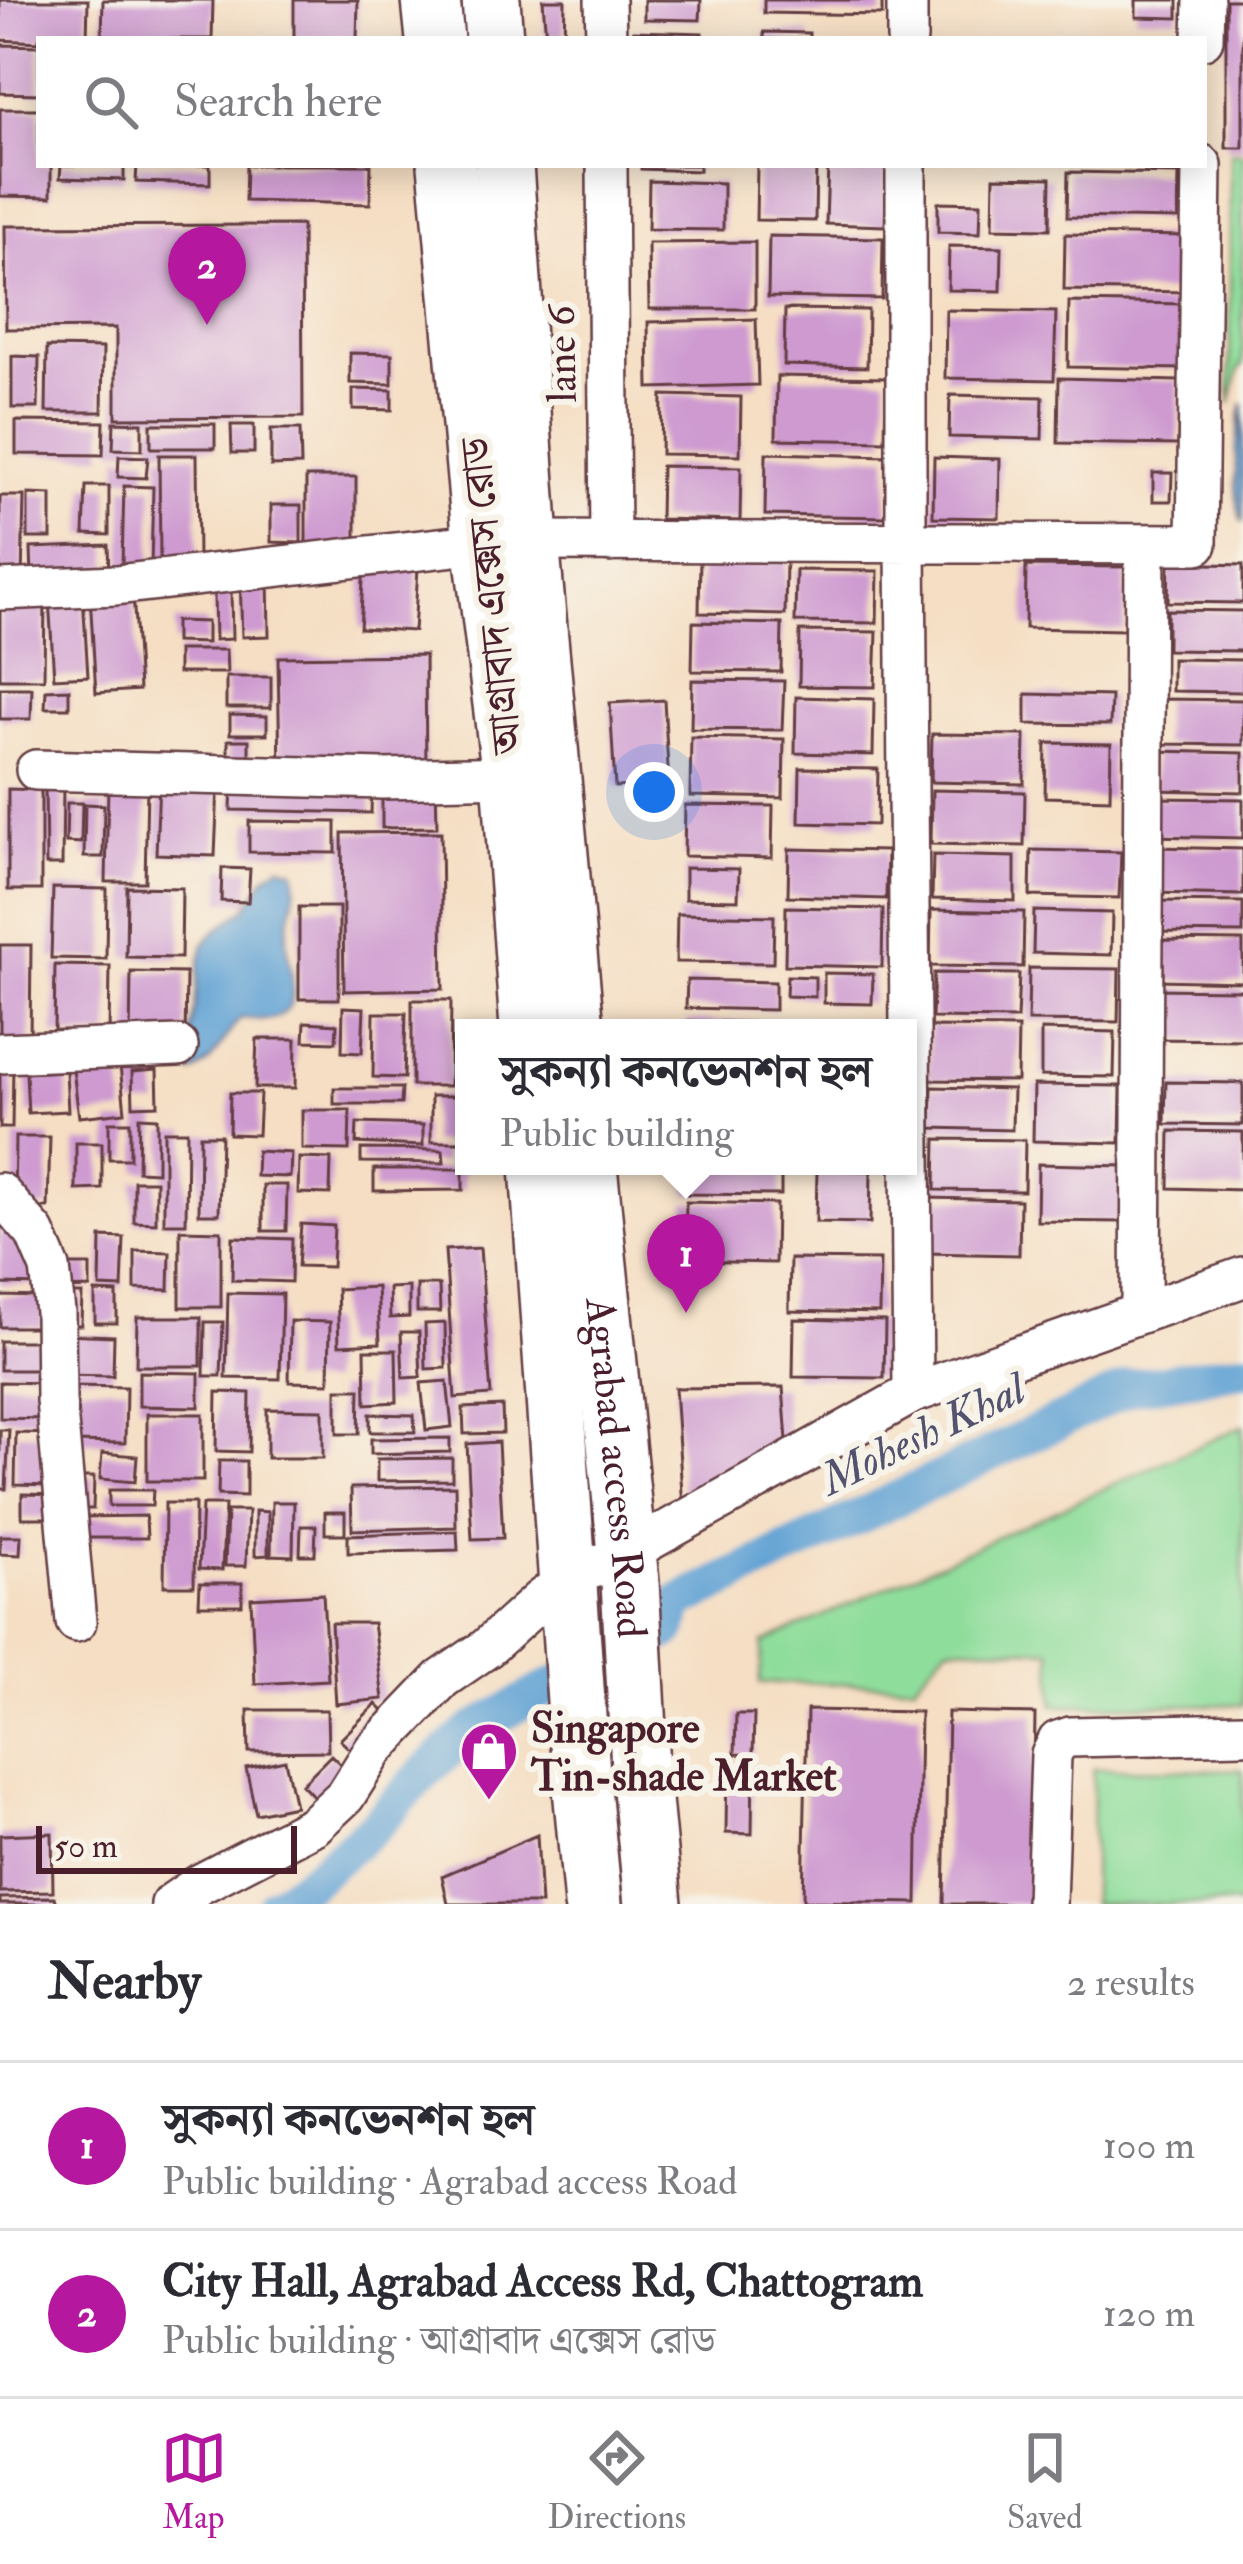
<!DOCTYPE html>
<meta charset="utf-8">
<style>
:root{--surface:#fff;--page:#f7f7f7;--text:#2b2b33;--muted:#7c7c81;--line:#e1e1e2;--accent:#b5179e}
body{margin:0;font-family:"IM FELL Double Pica","Noto Serif Bengali",serif;background:var(--page);color:var(--text)}
.scale{position:absolute;left:36px;bottom:30px;width:261px;box-sizing:border-box;padding-left:12px;border:6px solid #4a1f2b;border-top:0;font-size:33px;line-height:42px;white-space:nowrap;color:#4a1f2b;-webkit-text-stroke:9px #f7f3e8;paint-order:stroke}
.you{position:absolute;left:654px;top:792px;width:42px;height:42px;margin:-30px;border:9px solid #fff;border-radius:50%;background:#1a73e8;box-shadow:0 0 0 18px #1a73e833}
.badge{display:grid;place-items:center;width:78px;height:78px;border-radius:50%;background:var(--accent);color:#fff;font-size:39px;font-weight:700}
.pin{position:absolute;translate:-50% -99px;filter:drop-shadow(0 3px 6px #0008)}
.pin::after{content:'';position:absolute;top:63px;width:42px;height:36px;background:inherit;clip-path:polygon(0 0,100% 0,50% 100%)}
.popup{position:absolute;left:455px;top:1019px;width:462px;height:156px;box-sizing:border-box;display:grid;place-content:center;border-radius:0px;background:var(--surface);filter:drop-shadow(0 3px 9px #0005);font-size:39px;white-space:nowrap;color:var(--muted)}
.popup b{font-size:45px;color:var(--text)}
.popup::after{content:'';position:absolute;left:50%;top:100%;margin-left:-24px;border:24px solid transparent;border-top-color:var(--surface)}
.list{margin:0;padding:0;list-style:none}
h2{display:flex;justify-content:space-between;align-items:center;height:156px;margin:0;padding:0 48px;font-size:51px}
h2 small{font-size:39px;font-weight:400;color:var(--muted)}
.list li{display:grid;grid-template-columns:78px 1fr auto;gap:36px;align-items:center;box-sizing:border-box;height:168px;padding:0 48px;border-top:3px solid var(--line)}
.list b{display:block;font-size:45px;white-space:nowrap}
.list p{margin:0;font-size:39px;white-space:nowrap;color:var(--muted)}
.list em{font-size:39px;font-style:normal;color:var(--muted)}
.icon{flex:none;width:66px;height:66px;fill:none;stroke:currentColor;stroke-width:2;stroke-linecap:round;stroke-linejoin:round}
.map{position:relative;flex:none;width:1243px;height:1904px;overflow:hidden}
.search{position:absolute;background:var(--surface);box-shadow:0 6px 30px #0003;left:36px;right:36px;top:36px;height:132px;display:flex;align-items:center;gap:30px;box-sizing:border-box;padding:0 42px;border-radius:0px;color:var(--muted);font-size:45px}
.sheet{height:492px;background:var(--surface)}
nav{display:flex;justify-content:space-around;align-items:center;box-sizing:border-box;height:168px;border-top:3px solid var(--line);background:var(--surface);font-size:33px;color:var(--muted)}
nav a{display:grid;justify-items:center;gap:6px}
nav .on{color:var(--accent)}
.map>svg:first-child{display:block}
.green{fill:#8fdd9b;stroke:#6c7e63;stroke-width:3}
.water{fill:#60a2d4;stroke:#556080;stroke-width:3}
.lines{fill:none;stroke-linecap:round;stroke-linejoin:round}
.canal{stroke:#60a2d4;stroke-width:36}
.building{fill:#ce9ad0}
.street-casing{stroke:#643c42;stroke-width:44}
.secondary-casing{stroke:#643c42;stroke-width:62}
.street{stroke:#fff;stroke-width:39}
.secondary{stroke:#fff;stroke-width:57}
.labels{text-anchor:middle;stroke-width:12;stroke-linejoin:round;paint-order:stroke}
.street-label{font-size:42px;fill:#4a1f2b;stroke:#f7f3e8}
.poi-label{font-size:42px;font-weight:bold;fill:#4a1f2b;stroke:#f7f3e8;text-anchor:start}
.water-label{font-size:45px;font-style:italic;fill:#53536f;stroke:#f7f3e8}
</style>
<div class="map">
<svg width="1243" height="1904" viewBox="0 0 1243 1904">
<rect width="100%" height="100%" fill="#f7f3e8"/>
<filter id="ink" filterUnits="userSpaceOnUse"><feTurbulence type="fractalNoise" baseFrequency=".00833" numOctaves="2"/><feDisplacementMap in="SourceGraphic" scale="24" xChannelSelector="R" yChannelSelector="G"/><feConvolveMatrix kernelMatrix="1 2 1 2 8 2 1 2 1" color-interpolation-filters="sRGB"/></filter>
<filter id="wash" filterUnits="userSpaceOnUse"><feTurbulence type="fractalNoise" baseFrequency=".004" numOctaves="4" result="noise"/><feDisplacementMap in="SourceGraphic" scale="48" xChannelSelector="R" yChannelSelector="G"/><feGaussianBlur stdDeviation="2.7" result="paint"/><feColorMatrix in="noise" values="0 0 0 0 0 0 0 0 0 0 0 0 0 0 0 0 0 1.4 0 .05"/><feComposite in="paint" operator="in"/></filter>
<g filter="url(#wash)">
<rect width="100%" height="100%" fill="#f5dec3"/>
<path class="green" d="M1230,153H1243V364L1239,369L1230,404Z
M1243,1426V1705H1054L1051,1650L948,1646L914,1684L760,1683L763,1643Z
M1093,1769L1243,1770V1904H1092Z"/>
<path class="water" d="M1243,403V521L1241,520C1232,485 1236,439 1243,403Z
M280,866L295,870C299,893 288,914 287,936C285,962 310,1010 270,1019C262,1021 249,1018 241,1018C223,1036 214,1067 191,1073L184,1062L195,1009L199,964L204,945L214,932L245,909L266,876Z"/>
<g class="lines">
<path class="canal" d="M275,1904L308,1882L374,1827L425,1772L470,1732L546,1689L669,1631L678,1603L1131,1387L1243,1369"/>
</g>
<g id="blocks">
<path class="building" d="M0,0H88L87,39H39V42L0,40Z
M103,0H213L212,39H102Z
M294,0H358L357,39H294Z
M543,0H565L564,39H546Z
M644,0H701L700,20L644,19Z
M764,0H882V15L764,13Z
M1136,0H1178V18L1136,17Z
M1226,0H1243V148H1226Z
M633,31L702,33V39H633Z
M764,32L809,33V39H764Z
M0,45L39,46V94L0,93Z
M0,109H39V165H51V197L0,196Z
M61,165H124V180L60,178Z
M137,165H210V184L136,182Z
M246,165H371L370,204L245,201Z
M641,165H699V171L641,169Z
M757,165H816L815,221L756,220Z
M828,165H887L885,226L826,224Z
M1068,172L1179,174L1178,219L1067,217Z
M994,177L1051,178L1050,229L993,228Z
M649,181L723,183V230L648,229Z
M938,202L981,203L980,233L938,232Z
M302,225L303,417L116,418V328L6,329L5,226Z
M1065,234L1189,236L1188,292L1064,290Z
M769,236L883,238L882,299L768,297Z
M755,242V309H649L648,243Z
M949,246L1002,247L1001,291L948,290Z
M1069,302L1186,304L1185,369L1068,367Z
M785,309L868,310L867,367L784,365Z
M946,310L1056,312L1054,380L945,378Z
M756,319L758,385L649,388L648,322Z
M47,347L103,348L102,412H46Z
M350,353L392,354V384L350,383Z
M12,356L39,357L38,408H12Z
M777,376L886,378L885,441L776,439Z
M1059,378L1179,381L1178,445L1058,443Z
M353,389L392,390V410L353,409Z
M662,395L741,397L740,455L661,454Z
M950,395L1043,397L1042,439L949,437Z
M16,421L104,422L103,455L16,454Z
M114,422L142,423V450L113,449Z
M151,424H215V448H151Z
M231,425H254V453H232Z
M271,429H300L301,465L271,466Z
M766,453L888,456L887,517L765,515Z
M159,455H197L198,561H160Z
M119,456L148,457L146,478L118,477Z
M934,457L1000,459L999,518L933,517Z
M661,466L741,467L740,521L660,519Z
M1153,473H1172L1171,501H1153Z
M306,477H356V549L306,548Z
M86,486H109V535L84,534Z
M124,486L153,487L151,567L122,566Z
M28,494L51,495V538H28Z
M0,496H24L22,579L0,578Z
M271,505H301V543L271,542Z
M108,545L109,574L32,576L31,548Z
M700,559L786,561L785,615L699,613Z
M1169,563L1243,565V603L1168,602Z
M364,565L418,568L414,631L360,628Z
M1026,566L1126,567L1124,630L1025,628Z
M796,570L878,571L877,623L795,622Z
M268,576L269,636L242,637L240,577Z
M231,590L232,639L215,640L214,591Z
M133,592L139,690L96,693L90,595Z
M0,596H45L44,679H0Z
M83,596L88,676L54,678L49,598Z
M1167,610L1243,611V651L1167,650Z
M175,621L207,622V643L175,642Z
M693,622L782,624L781,672L692,671Z
M800,631L877,632L875,687L799,686Z
M178,650H226L227,673H178Z
M425,655L426,771L280,773L278,657Z
M1172,659L1243,660V692L1172,691Z
M226,677H271V708H226Z
M692,680L784,681L782,730L691,729Z
M0,688H32L31,719H0Z
M69,689V708H45L46,690Z
M1026,694L1111,696L1110,725L1026,724Z
M796,697L874,699L873,755L795,753Z
M1163,699L1243,700V745L1163,744Z
M664,700L669,784L615,787L610,703Z
M230,715L267,716V734H230Z
M932,734L1025,735L1024,784L931,782Z
M691,737L784,739L783,798L690,796Z
M228,740H249V765H228Z
M1046,743L1111,744L1110,799L1045,797Z
M1154,751L1243,753V792L1154,790Z
M800,768L878,769L877,825L799,823Z
M159,782L218,785L215,856L156,854Z
M232,782L372,785L371,813L231,810Z
M436,784L437,827L382,828V785Z
M108,785L147,786L145,882H106Z
M45,786H63L62,865H46Z
M8,789L41,790V890H8Z
M932,790L1025,792L1024,846L931,844Z
M1152,798L1243,799V838L1151,836Z
M67,803H82L81,843L66,842Z
M85,804L104,805L103,857H84Z
M685,805L773,806L772,858L684,856Z
M249,821L336,822V853L249,852Z
M441,832L443,989L344,991L342,833Z
M1153,847L1243,849V895L1152,893Z
M789,849L887,851L886,899L788,896Z
M1031,850L1121,852L1119,898L1030,896Z
M933,855L1015,857V901L932,899Z
M222,868L250,869L248,902L221,901Z
M685,868L739,869L738,900L685,899Z
M127,887L182,888L181,958L126,957Z
M53,888L107,889L106,959L51,958Z
M1153,901L1243,902V933L1152,932Z
M299,907H339V999H299Z
M786,907L883,909L882,967L785,965Z
M931,910L1024,912L1023,967L930,966Z
M1034,911L1112,913L1111,955L1033,953Z
M677,914L774,916L773,963L676,962Z
M1159,940L1243,941V982L1158,980Z
M0,945H31L30,1043H0Z
M55,965L110,966L109,1036L54,1035Z
M1029,968L1119,969L1118,1022L1028,1021Z
M131,972L186,973L185,1043L130,1042Z
M824,973L873,974L872,1004L824,1003Z
M934,973L1019,974L1017,1019L932,1018Z
M787,976L815,977V997L786,996Z
M687,980L775,982V1010L686,1008Z
M1146,989L1243,990V1040L1145,1039Z
M412,1000H451L450,1086H412Z
M343,1007L364,1008L362,1053L342,1052Z
M374,1013H406L404,1078L373,1077Z
M688,1021L787,1023V1028H688Z
M305,1022L337,1024L336,1042L304,1041Z
M930,1027L1018,1028L1017,1081L929,1080Z
M1041,1030L1115,1032L1114,1077L1041,1076Z
M257,1039H296L295,1088H255Z
M119,1056L125,1112L79,1117L72,1061Z
M0,1063L13,1064L12,1128H0Z
M157,1070L158,1105L133,1106L132,1072Z
M66,1071L68,1111L28,1113L26,1073Z
M1166,1082L1243,1083V1125L1165,1124Z
M1034,1085L1121,1086L1120,1143L1033,1141Z
M932,1087L1013,1089L1012,1130L931,1128Z
M334,1088H402L401,1104H334Z
M230,1093H260L258,1135L229,1134Z
M431,1096H461V1142H431Z
M302,1110H350L349,1150L302,1149Z
M139,1117L157,1118V1172L138,1171Z
M109,1122H130V1159H109Z
M357,1123L423,1125V1146L356,1143Z
M164,1131H187L186,1223H164Z
M1170,1131L1243,1132V1190L1169,1188Z
M200,1135H221L219,1214H199Z
M15,1137H50L48,1208L14,1207Z
M936,1139L1025,1140L1024,1191L935,1190Z
M76,1143H102V1189L76,1190Z
M361,1149L443,1150L444,1163L361,1162Z
M257,1151L291,1153L290,1177L256,1176Z
M299,1158L331,1159L330,1194L298,1193Z
M1038,1164L1125,1166L1124,1222L1037,1221Z
M688,1166H781V1195L687,1194Z
M374,1169H463V1190L374,1191Z
M817,1170L871,1171L870,1223L816,1222Z
M134,1181H156V1223L134,1222Z
M263,1185H287L286,1231H263Z
M927,1198L1020,1200L1019,1255L926,1253Z
M686,1202L776,1204L775,1263L685,1261Z
M0,1223H20L42,1285L0,1284Z
M301,1224L334,1226L332,1267L298,1266Z
M180,1230L221,1231V1307H180Z
M101,1237L124,1238L122,1288L100,1287Z
M233,1237L292,1239L291,1282L232,1280Z
M480,1248L491,1395L455,1398L445,1250Z
M135,1251L170,1252L169,1290L135,1289Z
M790,1259L880,1260L879,1313L789,1311Z
M61,1265H90V1288L61,1289Z
M417,1285H439L440,1312H417Z
M377,1287L380,1343L339,1345L337,1289Z
M409,1287V1317L390,1318L389,1288Z
M95,1292L117,1293V1323H95Z
M228,1293L282,1294L280,1379L226,1378Z
M66,1294H82L81,1325H65Z
M0,1296L43,1297V1327H0Z
M137,1317H201V1366H136Z
M794,1319L885,1321L884,1378L793,1377Z
M290,1321L330,1322L329,1383L289,1382Z
M205,1322H223L221,1376H204Z
M445,1323L446,1368L426,1369L425,1324Z
M401,1332H419L421,1377L403,1378Z
M61,1334L114,1336L113,1376L60,1375Z
M0,1341H46L45,1370H0Z
M365,1350H396L397,1402L366,1404Z
M139,1372L199,1373V1407L139,1406Z
M447,1381L452,1427L426,1430L421,1383Z
M0,1382L48,1383L47,1419L0,1418Z
M72,1386L126,1387L125,1443L70,1442Z
M783,1387L788,1454L683,1508L675,1388Z
M337,1389H360L359,1434H337Z
M217,1392L250,1393L249,1452L216,1451Z
M502,1406L503,1433L464,1434L463,1408Z
M267,1409L323,1410V1458H267Z
M147,1414H203V1481H147Z
M370,1414L414,1415L415,1432H370Z
M0,1430H9L6,1489H0Z
M16,1433L55,1434L54,1486L15,1485Z
M450,1438V1452L371,1454V1439Z
M498,1442L503,1538L472,1539L467,1444Z
M102,1453L137,1456L135,1482L100,1479Z
M452,1458V1480L377,1481V1459Z
M219,1461H246V1496L218,1495Z
M77,1477H94L93,1509H77Z
M455,1486L456,1527L352,1530L351,1488Z
M109,1490H153L152,1506H109Z
M22,1494L60,1495V1518H22Z
M272,1502H294L293,1556L271,1555Z
M165,1503H195L194,1586H164Z
M202,1505H225L222,1570L199,1569Z
M227,1511H248L246,1566H225Z
M255,1511L268,1512V1555L255,1556Z
M325,1512H345V1534H325Z
M146,1516L147,1538H78L79,1517Z
M301,1526H316L315,1555H300Z
M457,1531L458,1550L348,1553V1535Z
M0,1536H21L20,1555L0,1554Z
M200,1583H242V1605H199Z
M323,1594L328,1680L255,1684L251,1598Z
M331,1623H373L383,1699L336,1704Z
M376,1704L388,1716L354,1753L340,1740Z
M248,1710H327L328,1751L249,1752Z
M807,1710L920,1712L917,1903L803,1901Z
M948,1712L1035,1714L1032,1904H944Z
M736,1714H754L753,1755L735,1754Z
M331,1755L349,1773L319,1802L302,1784Z
M285,1760L295,1806L256,1814L246,1768Z
M727,1762L753,1763L752,1834L726,1833Z
M52,1833L53,1891L0,1892V1835Z
M537,1835L541,1904H448L442,1876Z
M55,1897L57,1904H0V1898Z"/>
</g>
</g>
<g filter="url(#ink)">
<use href="#blocks" fill-opacity="0" stroke="#643c42" stroke-width="3"/>
<g class="lines">
<defs>
<path id="street" d="M605,0L606,39
M907,39V0
M1203,39L1204,0
M607,165L610,542
M530,541L1197,544L1202,165
M0,590L116,585L482,543
M36,770L383,779L511,776
M0,1053L178,1046
M0,1193L35,1233L50,1268L55,1312L56,1400L76,1622
M1141,1312L1145,545
M913,1393L1243,1277
M171,1904L200,1884L314,1825L345,1796L374,1750L442,1679L487,1648L540,1600L569,1578L627,1553L913,1393L906,544V165
M1046,1904L1051,1755L1058,1741L1070,1737L1243,1733"/>
<g id="secondary">
<path d="M431,0L435,39"/>
<path d="M491,0L494,39"/>
<path d="M447,165L482,543L511,776L529,1028"/>
<path d="M504,165L530,541L575,1028"/>
<path d="M539,1166L582,1788L593,1904"/>
<path id="s1" d="M588,1166L630,1582L640,1768L653,1904"/>
</g>
</defs>
<use href="#street" class="street-casing"/>
<use href="#secondary" class="secondary-casing"/>
<use href="#street" class="street"/>
<use href="#secondary" class="secondary"/>
</g>
</g>
<defs>
<symbol id="shop-pin" viewBox="-11 -11 22 30"><path d="M0 17L-7.5 6A9.5 9.5 0 1 1 7.5 6Z" fill="#b5179e" stroke="#f7f3e8"/><path d="M-5-2.5h2.3a2.7 3.5 0 0 1 5.4 0H5L5.5 6h-11ZM-1.5-2.5h3a1.5 2.3 0 0 0-3 0Z" fill="#fff"/></symbol>
</defs>
<g fill-rule="evenodd">
<use href="#shop-pin" x="456" y="1718" width="66" height="90"/>
</g>
<g class="labels">
<g class="street-label">
<text transform="translate(560 354) rotate(-91)" y="15">lane 6</text>
<text transform="translate(490 596) rotate(-96)" y="15">আগ্রাবাদ এক্সেস রোড</text>
<text dy="15" stroke="none"><textPath href="#s1" startOffset="303">Agrabad access Road</textPath></text>
</g>
<g class="poi-label">
<text x="531" y="1742">Singapore<tspan x="531" dy="48">Tin-shade Market</tspan></text>
</g>
<g class="water-label">
<text transform="translate(922 1433) rotate(-26)" y="16">Mohesh Khal</text>
</g>
</g>
</svg>
<div class="scale">50 m</div>
<div class="you"></div>
<div class="pin badge" style="left:686px;top:1313px">1</div>
<div class="popup"><b>সুকন্যা কনভেনশন হল</b>Public building</div>
<div class="pin badge" style="left:207px;top:325px">2</div>
<div class="search"><svg class="icon" aria-label="search" viewBox="0 0 24 24"><circle cx="10" cy="10" r="6"/><path d="M15 15l6 6"/></svg>Search here</div>
</div>
<section class="sheet">
<h2>Nearby<small>2 results</small></h2>
<ul class="list">
<li><span class="badge">1</span><div><b>সুকন্যা কনভেনশন হল</b><p>Public building · Agrabad access Road</p></div><em>100 m</em></li>
<li><span class="badge">2</span><div><b>City Hall, Agrabad Access Rd, Chattogram</b><p>Public building · আগ্রাবাদ এক্সেস রোড</p></div><em>120 m</em></li>
</ul>
</section>
<nav>
<a class="on"><svg class="icon" aria-label="map" viewBox="0 0 24 24"><path d="M3 6l6-2 6 2 6-2v14l-6 2-6-2-6 2zM9 4v14M15 6v14"/></svg>Map</a>
<a><svg class="icon" aria-label="directions" viewBox="0 0 24 24"><path d="M12 3l9 9-9 9-9-9zM9 14v-3h6M13 9l2 2-2 2"/></svg>Directions</a>
<a><svg class="icon" aria-label="saved" viewBox="0 0 24 24"><path d="M7 4h10v16l-5-4-5 4z"/></svg>Saved</a>
</nav>
